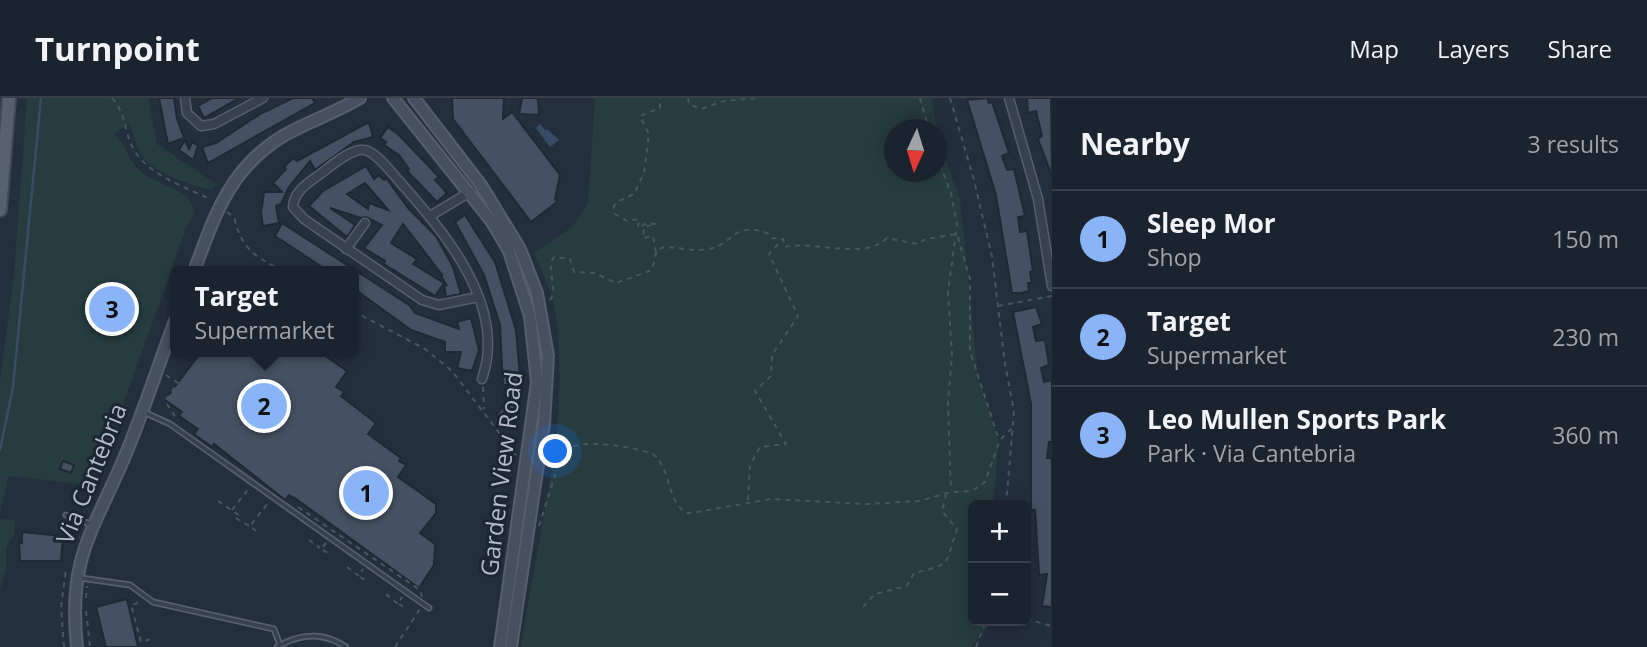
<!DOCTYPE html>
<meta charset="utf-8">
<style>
:root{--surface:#1b232e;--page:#282f3a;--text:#f1f3f6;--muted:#a0a4aa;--line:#39404a;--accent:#8ab4f8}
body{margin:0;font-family:"Open Sans",sans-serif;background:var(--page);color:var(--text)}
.controls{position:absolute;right:21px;bottom:21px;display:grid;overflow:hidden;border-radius:10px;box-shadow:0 4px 18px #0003}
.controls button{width:63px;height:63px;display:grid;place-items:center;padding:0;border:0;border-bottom:2px solid var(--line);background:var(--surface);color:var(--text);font:35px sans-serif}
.compass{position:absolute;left:884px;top:21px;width:63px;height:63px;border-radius:50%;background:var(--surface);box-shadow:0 4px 18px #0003;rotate:184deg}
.you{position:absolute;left:556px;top:354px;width:24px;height:24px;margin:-18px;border:5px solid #fff;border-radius:50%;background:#1a73e8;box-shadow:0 0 0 10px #1a73e833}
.badge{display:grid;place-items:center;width:46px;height:46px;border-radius:50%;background:var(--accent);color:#111;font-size:23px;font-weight:700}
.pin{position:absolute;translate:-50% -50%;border:4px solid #fff;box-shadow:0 2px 7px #0006}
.popup{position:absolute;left:170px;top:168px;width:189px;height:91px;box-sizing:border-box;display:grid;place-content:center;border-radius:10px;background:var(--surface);filter:drop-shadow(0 2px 5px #0005);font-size:23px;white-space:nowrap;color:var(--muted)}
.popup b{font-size:26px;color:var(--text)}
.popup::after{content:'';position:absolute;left:50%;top:100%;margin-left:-14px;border:14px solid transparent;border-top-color:var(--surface)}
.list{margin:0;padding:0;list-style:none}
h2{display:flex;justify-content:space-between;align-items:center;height:91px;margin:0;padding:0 28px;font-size:30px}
h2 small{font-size:23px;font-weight:400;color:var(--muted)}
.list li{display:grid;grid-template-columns:46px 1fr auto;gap:21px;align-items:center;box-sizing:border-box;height:98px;padding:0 28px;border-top:2px solid var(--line)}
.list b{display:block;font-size:26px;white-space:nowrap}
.list p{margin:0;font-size:23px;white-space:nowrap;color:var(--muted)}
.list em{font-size:23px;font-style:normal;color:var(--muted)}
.map{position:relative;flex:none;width:1052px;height:549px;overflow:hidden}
header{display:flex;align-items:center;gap:42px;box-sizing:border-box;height:98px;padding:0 35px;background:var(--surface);border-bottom:2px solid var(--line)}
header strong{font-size:33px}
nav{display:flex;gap:38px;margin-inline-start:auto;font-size:24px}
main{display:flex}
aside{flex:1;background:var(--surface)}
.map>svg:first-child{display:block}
.green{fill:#263c3f;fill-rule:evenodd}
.water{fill:#394c67}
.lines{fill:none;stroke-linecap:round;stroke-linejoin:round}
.stream{stroke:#394c67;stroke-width:2.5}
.building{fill:#455162;stroke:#1f2835;stroke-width:2;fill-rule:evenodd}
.lane-casing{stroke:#565f6c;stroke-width:7}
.street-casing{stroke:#565f6c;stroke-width:11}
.secondary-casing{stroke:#565f6c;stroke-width:14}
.primary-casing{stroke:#414a57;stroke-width:16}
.path{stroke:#44595c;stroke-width:2;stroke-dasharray:5 5;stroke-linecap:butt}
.lane{stroke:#38414e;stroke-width:3.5}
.street{stroke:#38414e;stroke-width:8}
.secondary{stroke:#465061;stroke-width:10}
.primary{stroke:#56606e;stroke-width:12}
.labels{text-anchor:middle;stroke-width:6;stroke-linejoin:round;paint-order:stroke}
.street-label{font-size:24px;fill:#b4bcc9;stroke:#1d2633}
</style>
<header>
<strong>Turnpoint</strong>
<nav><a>Map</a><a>Layers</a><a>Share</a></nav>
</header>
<main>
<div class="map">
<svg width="1052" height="549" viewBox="0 0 1052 549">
<rect width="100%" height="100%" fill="#242f3e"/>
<path class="green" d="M27,0H148L157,46L216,86L213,91C196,90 152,74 142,58C136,49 134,36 130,26L113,36C126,42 127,61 138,71C157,90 192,87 195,117L188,125L94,388L13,378L8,380L0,416V283L14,176Z
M595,0H931L940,44L960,101L978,279L999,343L993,407H973V523H993L971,549H521C536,445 569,331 557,226C555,201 544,177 534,155L572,129L588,105ZM894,32H936V74H894Z
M0,421L15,422L14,437L6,450V470L0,493Z"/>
<path class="water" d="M540,26L545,32L547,31L559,42L550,49L536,30Z"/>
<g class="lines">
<path class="stream" d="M0,352L13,289L41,0"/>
</g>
<path class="building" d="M159,0H174L177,21L184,40L168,46Z
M212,0H239L204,20L198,8Z
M293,0H312L315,5L208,65L202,49L216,45L260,16Z
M452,0H504L503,21L512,14L560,77L555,101L557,104L531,124L453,21Z
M538,0L539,17L519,16L522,0Z
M987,0L989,5L992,4L1009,55L1002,58L1007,72L1014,71L1025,118L1018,119L1020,134L1027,133L1033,173L1030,174L1032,185H1028L1029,193L1021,195H1012L996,97L967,2Z
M1027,0H1051L1052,78L1038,41L1042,38L1036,13L1028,15Z
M369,24L373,39L354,44L315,72L310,63L289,89L281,106L276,108L279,125L263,128L261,115L264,94H282L273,85L286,71L284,69L293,60L297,63Z
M388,29L399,37L439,79L435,82L447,95L437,104L407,73L409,71L399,57L384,47L386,44L380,40Z
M185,42L189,51L192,44L198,48L193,62L179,52Z
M366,68L374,81L379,77L384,82L386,80L409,111L436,138L453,169L461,196L446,199L444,186L447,188L440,176L443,178L403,126L391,145L417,161L413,166L444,185L435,198L384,166L385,163L364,150L382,127L366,119L361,120L330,110L355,127L347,139L309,108L323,93ZM365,85L388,112L369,105L368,111L347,96Z
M465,117L495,164L516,232L521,290L518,297L521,299L514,316L517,319L506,329L496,317L507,304L503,300L508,287H503L500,227L484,177L455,124Z
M282,125L409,207L415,215L459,231L457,224L471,220L479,252L472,273L457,270L461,254H445V244L411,232L353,190V173H328L275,138Z
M1036,209L1042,226L1033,229L1036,243L1045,242L1049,267L1041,270L1044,284L1052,282V344H1049L1047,360H1052V509L1042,508L1047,476L1039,477L1035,412H1031V306L1013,214Z
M201,254H320L347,273L336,289L344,294L341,298L376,325L368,336L401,360L399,363L406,367L398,379L436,406V415L420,435L435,446L434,467L419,490L296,401L289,397L285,402L214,346L212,349L194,336L198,331L179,318L182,314L165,302Z
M63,363L74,367L71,375L60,371Z
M22,434L63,438L61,463H20L19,444L22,445Z
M127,501L138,549H106L96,509Z"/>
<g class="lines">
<defs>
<path id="lane" d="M146,315L170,326L429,510
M66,417L90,426
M81,480L130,487L153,504L274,531L280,547
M277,549C300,535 324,534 346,549"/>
<path id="street" d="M185,0L187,15L201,28L214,26L263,0
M1009,0L1038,101L1052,188
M430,118L470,94
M346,151L365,125
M478,199L439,207L422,202L304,121L293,109C294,92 310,84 323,74C332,67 353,49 365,52C376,54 392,75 400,84C444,134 508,208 482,281"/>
<path id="secondary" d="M393,0L492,124L509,153L530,218L537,284L500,549
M414,0L481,87L520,151L537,195L548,258L544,326L511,549
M194,173C215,117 229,71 283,38C307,24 335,15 360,0
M77,549C68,464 90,438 122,365C142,319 157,270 175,223"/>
<path id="primary" d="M0,112L9,0"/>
</defs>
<use href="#lane" class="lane-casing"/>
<use href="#street" class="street-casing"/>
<use href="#secondary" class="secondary-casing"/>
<use href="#primary" class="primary-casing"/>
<path class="path" d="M112,0C126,15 124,34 133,50C146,76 185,89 210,101
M688,0L689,6L701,11L724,3L758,0
M920,0L929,32
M950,0L974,82L992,159L1005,266L1014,313L1006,407
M936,57L951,95L957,127L948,194L952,258L948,304L951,393
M227,114L234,119C242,152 254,157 282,173
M656,154L653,138L643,140L644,129L656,126L647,125L638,130L639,121L627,123L615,116L614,108L617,104L634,96L644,75L649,36L640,18L660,10V0
M550,202C559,191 545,171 554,159L570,161L574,174L594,175L616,185L652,172L657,152L664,149C678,149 693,154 708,151C734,147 732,123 767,135L772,140L783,141L785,149C815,142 865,163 887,140L917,146L926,141L957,136L970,181V253L999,342
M998,208L1052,198
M353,213L425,251L452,273L516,357
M166,277L178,285L165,303L178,323
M483,289L484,311
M748,402L750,367L760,349L786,346L755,293L771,278L772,257L798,218L769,156L783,141
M218,403L239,417
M298,409L420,492L422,499
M232,412L250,389
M236,420L249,428
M539,428L562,355C576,338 634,349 653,356C673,374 665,400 686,415H692L771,401L866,406L919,403L951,394L972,393L985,384L1000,342L1015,327
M256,433L250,428L268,405
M309,442L320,450
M326,445L321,451L328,455
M347,469L359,478L363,471
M360,479L367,483
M386,496L398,506L402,499
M86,500L87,488
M138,505L131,507L141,544L154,540
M399,506L405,510
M863,509L875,496L907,488L914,475C955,465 944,467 957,431L942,413L946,397
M86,513L90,549
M1026,521L1052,528
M64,549L61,509L66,472
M395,549L420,511
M976,549L986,523"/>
<use href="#lane" class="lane"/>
<use href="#street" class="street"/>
<use href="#secondary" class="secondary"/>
<use href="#primary" class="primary"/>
</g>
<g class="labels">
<g class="street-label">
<text transform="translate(92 376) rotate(-68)" y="8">Via Cantebria</text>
<text transform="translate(502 376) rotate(-83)" y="8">Garden View Road</text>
</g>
</g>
</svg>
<div class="controls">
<button>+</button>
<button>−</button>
</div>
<svg class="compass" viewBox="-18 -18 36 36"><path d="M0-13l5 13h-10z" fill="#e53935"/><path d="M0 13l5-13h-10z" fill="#a0a4aa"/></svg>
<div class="you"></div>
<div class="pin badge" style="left:366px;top:395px">1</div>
<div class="pin badge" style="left:264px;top:308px">2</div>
<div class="popup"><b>Target</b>Supermarket</div>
<div class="pin badge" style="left:112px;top:211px">3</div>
</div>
<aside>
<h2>Nearby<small>3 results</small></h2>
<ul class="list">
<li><span class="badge">1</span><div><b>Sleep Mor</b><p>Shop</p></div><em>150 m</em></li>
<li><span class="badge">2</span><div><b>Target</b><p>Supermarket</p></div><em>230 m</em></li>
<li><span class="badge">3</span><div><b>Leo Mullen Sports Park</b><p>Park · Via Cantebria</p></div><em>360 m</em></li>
</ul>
</aside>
</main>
